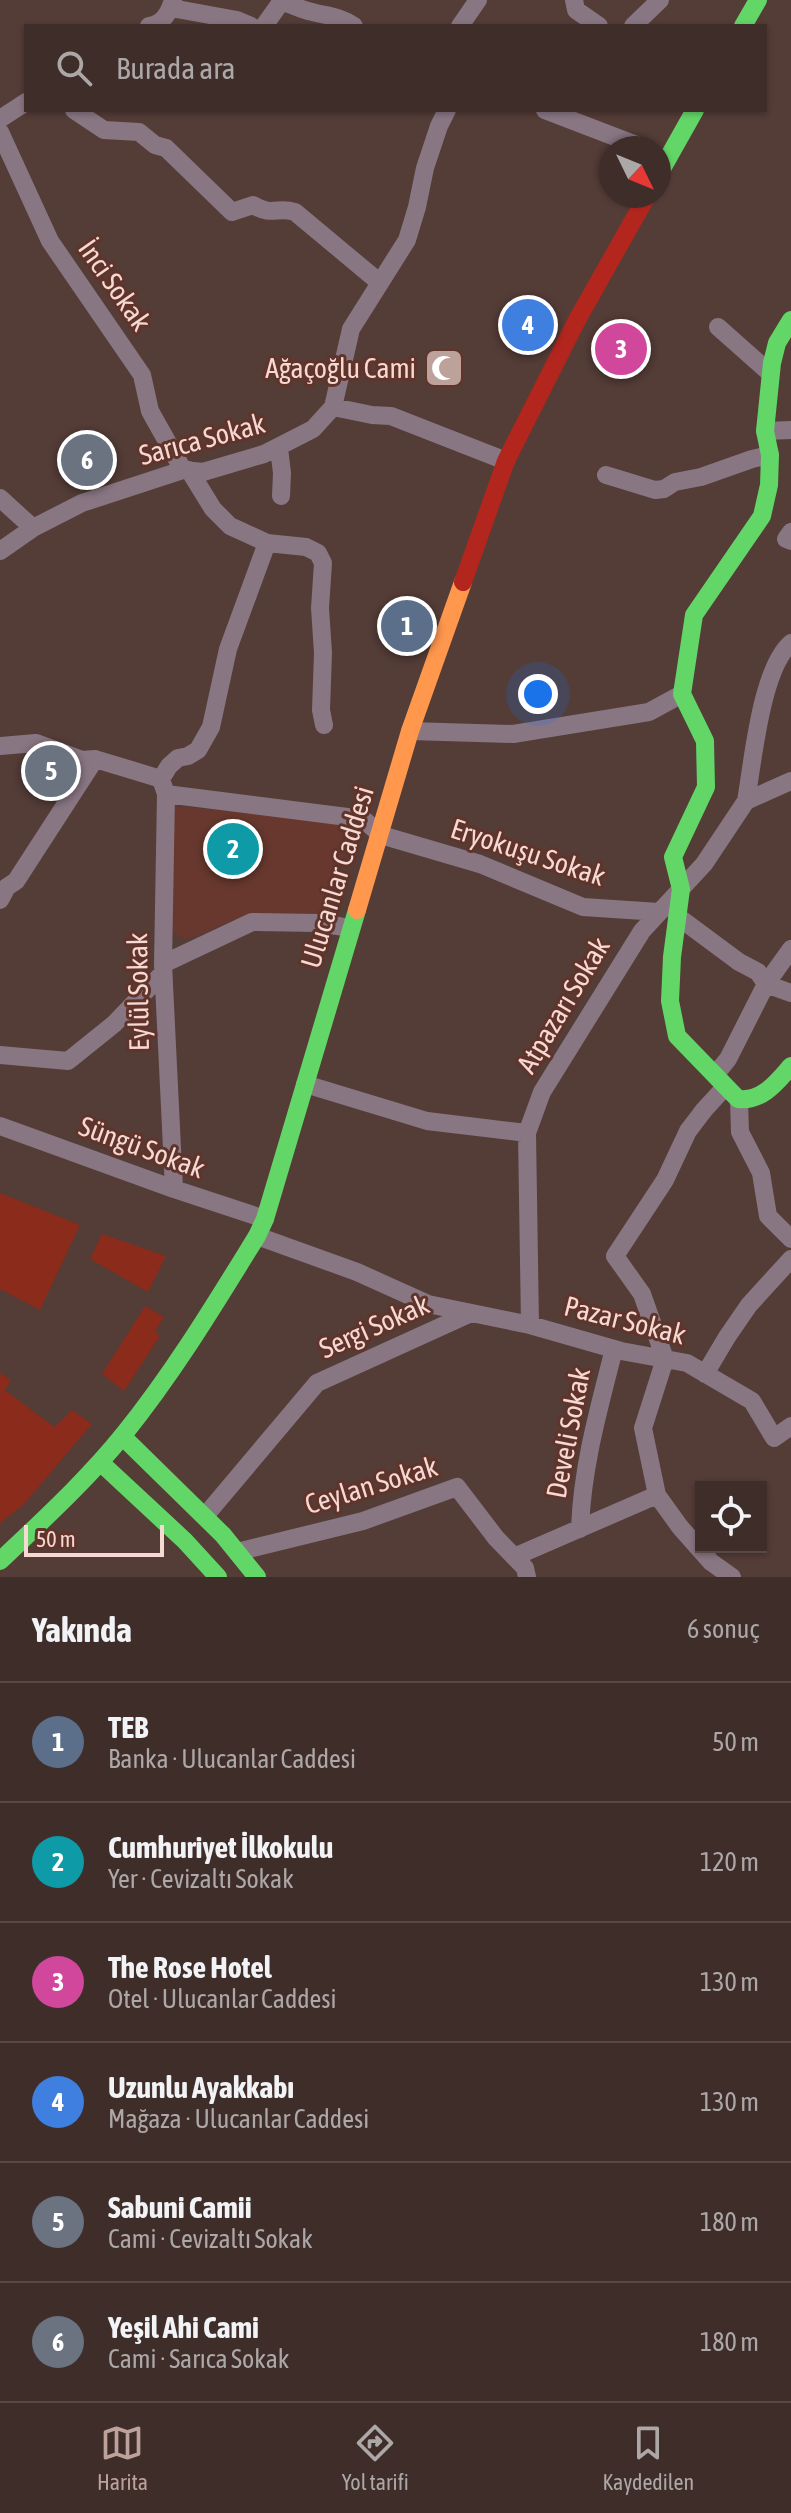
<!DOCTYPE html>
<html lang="tr">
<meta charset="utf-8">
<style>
:root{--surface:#3f2d29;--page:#463531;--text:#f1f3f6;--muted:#ada8a8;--line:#584946;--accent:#bda29c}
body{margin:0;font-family:"Asap Condensed",sans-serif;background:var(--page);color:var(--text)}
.controls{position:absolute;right:24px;bottom:24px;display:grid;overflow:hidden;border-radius:0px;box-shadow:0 2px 6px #0004}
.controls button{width:72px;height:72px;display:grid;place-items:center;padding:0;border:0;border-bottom:2px solid var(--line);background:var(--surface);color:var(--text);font:40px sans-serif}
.compass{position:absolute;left:599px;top:136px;width:72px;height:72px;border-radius:50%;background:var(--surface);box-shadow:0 2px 6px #0004;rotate:133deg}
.scale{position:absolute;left:24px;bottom:20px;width:140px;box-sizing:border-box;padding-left:8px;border:4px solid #f6d9d3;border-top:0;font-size:22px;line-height:28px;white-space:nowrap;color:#f6d9d3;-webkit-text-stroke:6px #60342b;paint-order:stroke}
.you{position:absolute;left:538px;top:694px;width:28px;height:28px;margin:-20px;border:6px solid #fff;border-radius:50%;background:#1a73e8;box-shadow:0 0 0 12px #1a73e833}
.badge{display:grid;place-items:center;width:52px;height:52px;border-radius:50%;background:var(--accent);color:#fff;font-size:26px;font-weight:700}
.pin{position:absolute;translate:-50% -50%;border:4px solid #fff;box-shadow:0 2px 8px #0006}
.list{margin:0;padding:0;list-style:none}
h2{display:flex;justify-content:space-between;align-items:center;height:104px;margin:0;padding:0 32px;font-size:34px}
h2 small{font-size:26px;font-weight:400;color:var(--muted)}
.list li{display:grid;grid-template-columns:52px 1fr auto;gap:24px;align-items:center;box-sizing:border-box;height:120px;padding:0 32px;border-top:2px solid var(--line)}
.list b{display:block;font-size:30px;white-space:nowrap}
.list p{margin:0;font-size:26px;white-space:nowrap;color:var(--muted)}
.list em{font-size:26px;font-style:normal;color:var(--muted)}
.icon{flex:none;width:44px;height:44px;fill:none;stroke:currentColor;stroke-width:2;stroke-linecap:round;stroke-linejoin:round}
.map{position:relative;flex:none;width:791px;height:1577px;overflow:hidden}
.search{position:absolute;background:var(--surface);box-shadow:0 2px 6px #0004;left:24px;right:24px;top:24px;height:88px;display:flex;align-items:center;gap:20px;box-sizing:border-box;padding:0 28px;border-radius:0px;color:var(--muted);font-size:30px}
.sheet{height:824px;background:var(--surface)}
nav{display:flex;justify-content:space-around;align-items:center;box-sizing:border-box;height:112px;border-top:2px solid var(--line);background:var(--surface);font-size:22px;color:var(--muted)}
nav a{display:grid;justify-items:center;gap:4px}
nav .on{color:var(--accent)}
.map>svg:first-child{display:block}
.built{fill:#68382e}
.green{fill:#8a2b1b}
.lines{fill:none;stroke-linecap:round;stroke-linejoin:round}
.street{stroke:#897683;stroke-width:18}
.fast{stroke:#63d668;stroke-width:18}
.slow{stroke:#ff974d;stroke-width:18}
.jam{stroke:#b3261e;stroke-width:18}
.labels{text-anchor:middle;stroke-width:6;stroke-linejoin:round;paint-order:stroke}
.street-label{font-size:28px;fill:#f6d9d3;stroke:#60342b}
.poi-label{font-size:28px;fill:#f6d9d3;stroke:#60342b;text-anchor:end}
</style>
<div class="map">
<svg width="791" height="1577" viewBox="0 0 791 1577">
<rect width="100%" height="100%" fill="#543c37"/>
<path class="built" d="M174,806L354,822L325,918L242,917L186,940L172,932Z"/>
<path class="green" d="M0,1193L80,1225L40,1310L0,1289Z
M102,1234L166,1256L148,1292L90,1259Z
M145,1306L164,1317L155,1331L160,1336L124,1391L102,1374Z
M0,1373L11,1380L5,1390L54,1427L72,1410L92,1424L24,1504L0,1523Z"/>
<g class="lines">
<path class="street" d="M574,0L576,10L599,26
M171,8L237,20L251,26
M149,26C163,24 169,13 173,0
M264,26L281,2C290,3 297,8 305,10C323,16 339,15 354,26
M460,26L478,0
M633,26L660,0
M74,110L104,130L139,132L155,145L166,148L232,212L253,205C273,217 277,206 295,212L379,282
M545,110L644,148
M0,119L26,102
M0,132L50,241L142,375L150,411L183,470
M718,327L770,373
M333,407L372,415L391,416L506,461
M765,431L791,430
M279,448L282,473L281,496
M606,475L655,490L664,489L675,482L701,477L752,459L770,455
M0,498L33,528
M791,532L786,539L791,541
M267,543L306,547L318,553L323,563L320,608L323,653L321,710L324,725
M0,551L33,528L82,503L183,470L203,472L264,454L313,429L333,407L351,329L407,240L417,207L425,168L439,126L447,110
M410,731L513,734L649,712L682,694
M0,746L36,743L82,760L95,759L161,779L166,794L363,819L381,835L480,864L583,907L659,912
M161,779L169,766L178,758L188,756L198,750L211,727L228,649L267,543L230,526L213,509L189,470
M166,794L163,964L174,1189
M746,801C753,761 761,669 791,643
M0,900L7,887L16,881L95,759
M677,916L739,962L758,972L766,984L791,993
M163,964L252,922L319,923L350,928
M0,1055L68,1061L114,1024L163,973
M715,1075L728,1059L766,984L791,949
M305,1084L427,1121L527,1133
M725,1087L704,1110L688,1131L665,1180L615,1256L642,1294L665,1359L643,1428L657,1495L680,1527L711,1562L732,1577
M739,1100L740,1132L761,1173L768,1216L791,1239
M0,1126L174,1189L265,1219
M257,1236L357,1272L428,1304L530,1325L621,1351L687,1363L752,1401L774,1438L791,1426
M530,1325L527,1133L542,1092L642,931L704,864L746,801L791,781
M705,1374L727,1337L749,1305L791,1259
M205,1516L317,1383L471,1313
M580,1529C582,1467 599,1408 614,1349
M237,1552L363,1521L457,1487L496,1538L525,1568L527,1577
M514,1557L657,1495"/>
<path class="fast" d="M743,26L758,0
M659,174L695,110
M791,320L777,343L772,363L765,431L770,455L769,485L762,516L694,615L682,694L705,741L706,787L673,857L681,889L672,957L670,1001L677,1036L738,1099C762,1102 777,1082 791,1066
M122,1436L223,1535L257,1577
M100,1462L185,1541L218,1577
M0,1561C43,1520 87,1480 124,1434C174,1372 215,1304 257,1236L265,1219L357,910"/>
<path class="slow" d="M357,910L410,731L463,582"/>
<path class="jam" d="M463,582L506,461L577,320L647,196"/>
</g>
<defs>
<symbol id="mosque-square" viewBox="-11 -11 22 22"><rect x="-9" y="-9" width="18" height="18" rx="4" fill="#bda29c" stroke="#60342b"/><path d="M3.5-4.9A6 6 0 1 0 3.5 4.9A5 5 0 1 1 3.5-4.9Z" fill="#fff"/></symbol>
</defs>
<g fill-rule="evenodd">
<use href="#mosque-square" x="422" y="346" width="44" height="44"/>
</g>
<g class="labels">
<g class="street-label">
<text transform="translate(115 285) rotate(55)" y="10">İnci Sokak</text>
<text transform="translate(202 439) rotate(-15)" y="10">Sarıca Sokak</text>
<text transform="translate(528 852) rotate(18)" y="10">Eryokuşu Sokak</text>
<text transform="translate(337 877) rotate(-73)" y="10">Ulucanlar Caddesi</text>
<text transform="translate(138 992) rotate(-91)" y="10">Eylül Sokak</text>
<text transform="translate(563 1005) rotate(-59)" y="10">Atpazarı Sokak</text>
<text transform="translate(142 1147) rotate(20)" y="10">Süngü Sokak</text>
<text transform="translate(625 1320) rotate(14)" y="10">Pazar Sokak</text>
<text transform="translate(374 1326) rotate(-24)" y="10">Sergi Sokak</text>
<text transform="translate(568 1433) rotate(-79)" y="10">Develi Sokak</text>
<text transform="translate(371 1485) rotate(-17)" y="10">Ceylan Sokak</text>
</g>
<g class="poi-label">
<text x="416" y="378">Ağaçoğlu Cami</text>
</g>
</g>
</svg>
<div class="controls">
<button><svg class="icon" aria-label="locate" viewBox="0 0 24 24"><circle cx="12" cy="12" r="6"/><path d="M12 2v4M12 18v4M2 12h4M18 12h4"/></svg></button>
</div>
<svg class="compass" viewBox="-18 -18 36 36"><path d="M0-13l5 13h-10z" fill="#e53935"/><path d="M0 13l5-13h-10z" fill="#ada8a8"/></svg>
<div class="scale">50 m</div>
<div class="you"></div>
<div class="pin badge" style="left:407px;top:626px;background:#5c6f8a">1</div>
<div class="pin badge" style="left:233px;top:849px;background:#0f9aa8">2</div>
<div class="pin badge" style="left:621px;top:349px;background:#d1479c">3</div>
<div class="pin badge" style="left:528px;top:325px;background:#3f7fe0">4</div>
<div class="pin badge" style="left:51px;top:771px;background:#6b7280">5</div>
<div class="pin badge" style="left:87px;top:460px;background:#6b7280">6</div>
<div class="search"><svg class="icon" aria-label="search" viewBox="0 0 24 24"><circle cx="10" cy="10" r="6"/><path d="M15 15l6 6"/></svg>Burada ara</div>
</div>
<section class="sheet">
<h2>Yakında<small>6 sonuç</small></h2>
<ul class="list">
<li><span class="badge" style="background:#5c6f8a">1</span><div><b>TEB</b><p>Banka · Ulucanlar Caddesi</p></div><em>50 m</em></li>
<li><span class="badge" style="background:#0f9aa8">2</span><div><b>Cumhuriyet İlkokulu</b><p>Yer · Cevizaltı Sokak</p></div><em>120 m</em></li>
<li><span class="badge" style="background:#d1479c">3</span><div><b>The Rose Hotel</b><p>Otel · Ulucanlar Caddesi</p></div><em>130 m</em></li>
<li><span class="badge" style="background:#3f7fe0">4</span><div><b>Uzunlu Ayakkabı</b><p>Mağaza · Ulucanlar Caddesi</p></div><em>130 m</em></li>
<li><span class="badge" style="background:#6b7280">5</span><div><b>Sabuni Camii</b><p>Cami · Cevizaltı Sokak</p></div><em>180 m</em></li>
<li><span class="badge" style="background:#6b7280">6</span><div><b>Yeşil Ahi Cami</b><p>Cami · Sarıca Sokak</p></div><em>180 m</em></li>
</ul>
</section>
<nav>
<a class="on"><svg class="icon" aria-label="map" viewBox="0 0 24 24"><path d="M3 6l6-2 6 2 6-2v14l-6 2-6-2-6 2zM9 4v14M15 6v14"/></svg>Harita</a>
<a><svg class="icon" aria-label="directions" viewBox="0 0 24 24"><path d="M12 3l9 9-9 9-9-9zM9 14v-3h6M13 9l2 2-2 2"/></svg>Yol tarifi</a>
<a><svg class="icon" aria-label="saved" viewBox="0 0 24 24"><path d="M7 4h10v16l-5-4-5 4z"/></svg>Kaydedilen</a>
</nav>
